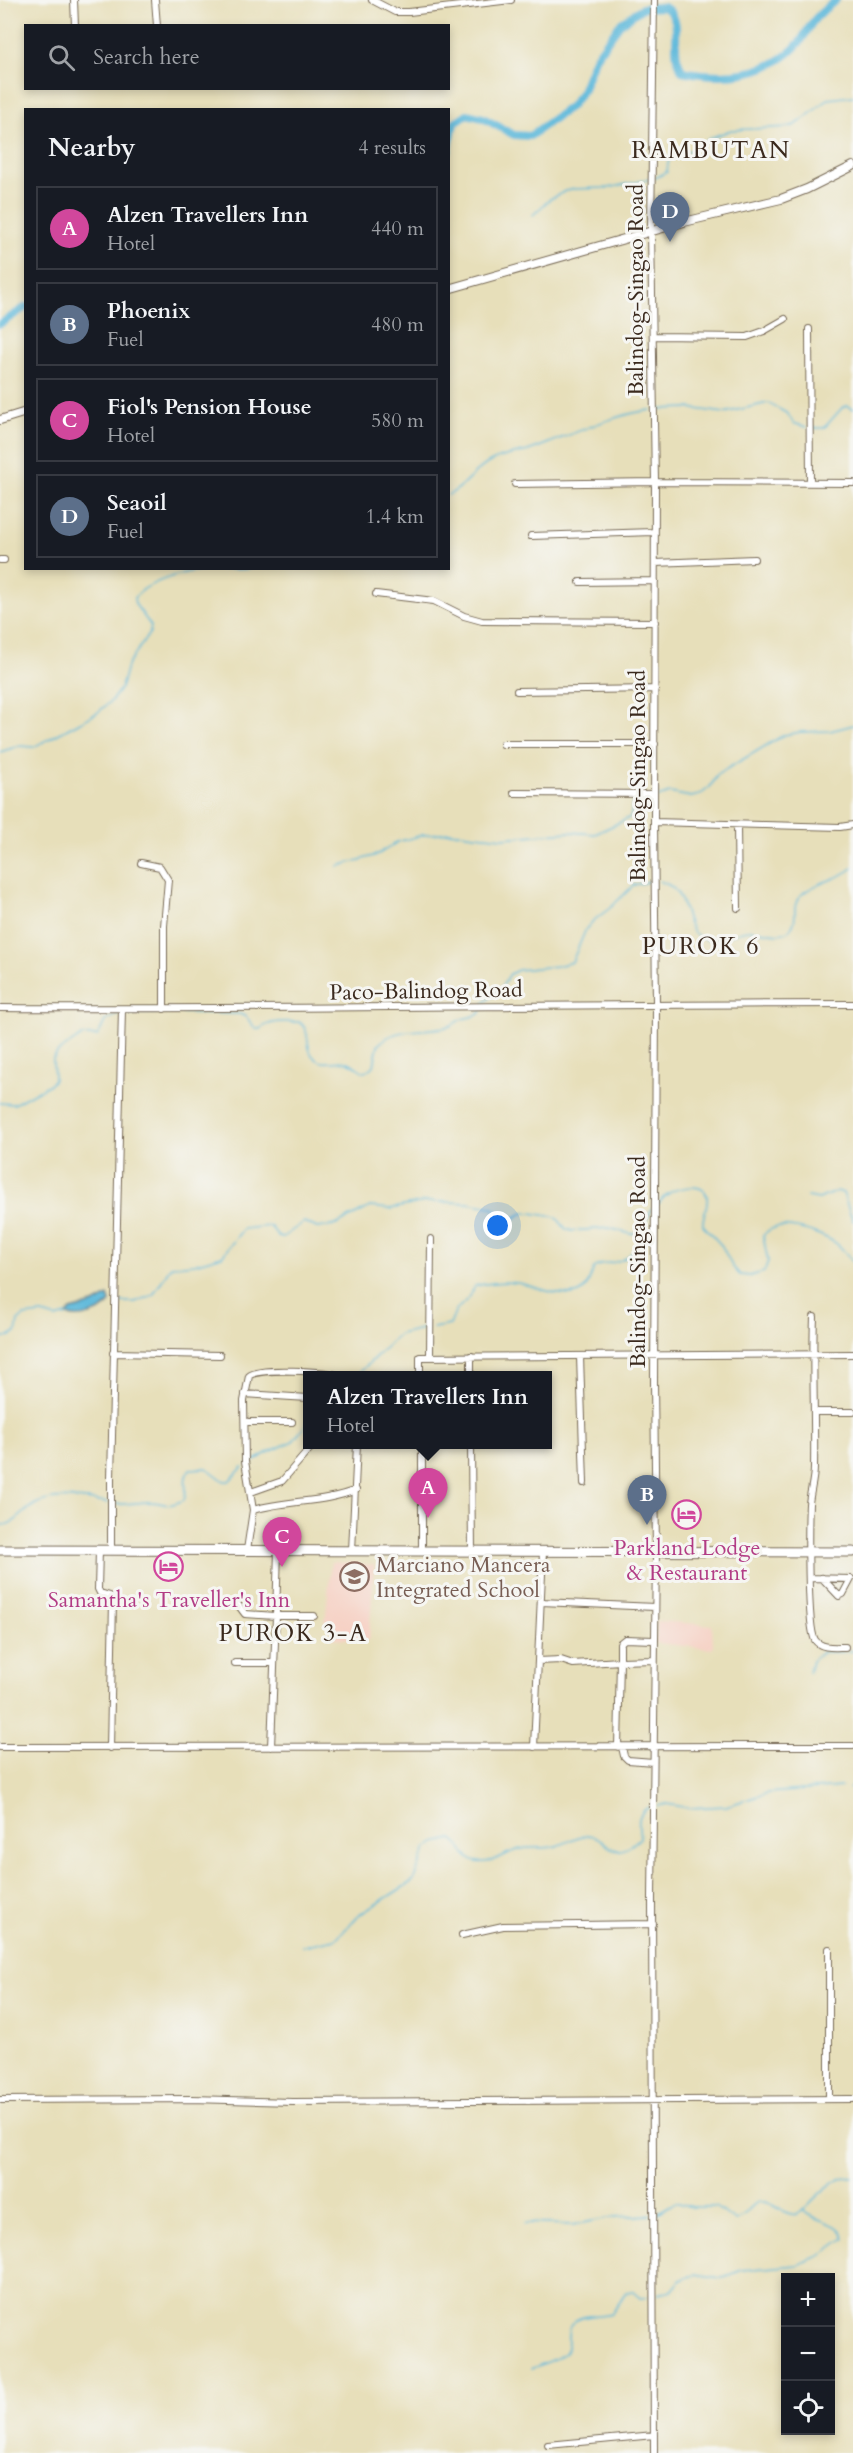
<!DOCTYPE html>
<meta charset="utf-8">
<style>
:root{--surface:#171b24;--page:#20242c;--text:#f1f3f6;--muted:#9ea1a6;--line:#363941;--accent:#db2777}
body{margin:0;font-family:Cardo,serif;background:var(--page);color:var(--text)}
.controls{position:absolute;right:18px;bottom:18px;display:grid;overflow:hidden;border-radius:0px;box-shadow:0 3px 9px #0003}
.controls button{width:54px;height:54px;display:grid;place-items:center;padding:0;border:0;border-bottom:2px solid var(--line);background:var(--surface);color:var(--text);font:30px sans-serif}
.you{position:absolute;left:498px;top:1226px;width:21px;height:21px;margin:-15px;border:4px solid #fff;border-radius:50%;background:#1a73e8;box-shadow:0 0 0 9px #1a73e833}
.badge{display:grid;place-items:center;width:39px;height:39px;border-radius:50%;background:var(--accent);color:#fff;font-size:20px;font-weight:700}
.pin{position:absolute;translate:-50% -50px;filter:drop-shadow(0 2px 3px #0008)}
.pin::after{content:'';position:absolute;top:32px;width:21px;height:18px;background:inherit;clip-path:polygon(0 0,100% 0,50% 100%)}
.popup{position:absolute;left:303px;top:1371px;width:249px;height:78px;box-sizing:border-box;display:grid;place-content:center;border-radius:0px;background:var(--surface);filter:drop-shadow(0 2px 4px #0005);font-size:20px;white-space:nowrap;color:var(--muted)}
.popup b{font-size:22px;color:var(--text)}
.popup::after{content:'';position:absolute;left:50%;top:100%;margin-left:-12px;border:12px solid transparent;border-top-color:var(--surface)}
.list{margin:0;padding:0;list-style:none}
h2{display:flex;justify-content:space-between;align-items:center;height:78px;margin:0;padding:0 24px;font-size:26px}
h2 small{font-size:20px;font-weight:400;color:var(--muted)}
.list li{display:grid;grid-template-columns:39px 1fr auto;gap:18px;align-items:center;box-sizing:border-box;height:84px;margin:0 12px 12px;padding:0 12px;border:2px solid var(--line);border-radius:0px}
.list b{display:block;font-size:22px;white-space:nowrap}
.list p{margin:0;font-size:20px;white-space:nowrap;color:var(--muted)}
.list em{font-size:20px;font-style:normal;color:var(--muted)}
.icon{flex:none;width:33px;height:33px;fill:none;stroke:currentColor;stroke-width:2;stroke-linecap:round;stroke-linejoin:round}
.map{position:relative;flex:none;width:853px;height:2453px;overflow:hidden}
.search{position:absolute;background:var(--surface);box-shadow:0 3px 9px #0003;left:24px;top:24px;width:426px;height:66px;display:flex;align-items:center;gap:15px;box-sizing:border-box;padding:0 21px;border-radius:0px;color:var(--muted);font-size:22px}
.panel{position:absolute;background:var(--surface);box-shadow:0 3px 9px #0003;left:24px;top:108px;width:426px;height:462px;border-radius:0px}
.map>svg:first-child{display:block}
.built{fill:#f6d1c5}
.water{fill:#5cb8da;stroke:#4c717c;stroke-width:1.5}
.lines{fill:none;stroke-linecap:round;stroke-linejoin:round}
.stream{stroke:#5cb8da;stroke-width:1.5}
.river{stroke:#5cb8da;stroke-width:8}
.minor-casing{stroke:#776955;stroke-width:8}
.major-casing{stroke:#776955;stroke-width:10}
.highway-casing{stroke:#776955;stroke-width:11}
.minor{stroke:#fff;stroke-width:6}
.major{stroke:#fff;stroke-width:8}
.highway{stroke:#fff;stroke-width:9}
.labels{text-anchor:middle;stroke-width:6;stroke-linejoin:round;paint-order:stroke}
.street-label{font-size:22px;fill:#3b2a1e;stroke:#f6f6f2}
.hotel-label{font-size:22px;fill:#b23c85;stroke:#f6f6f2}
.education-label{font-size:22px;fill:#785e54;stroke:#f6f6f2;text-anchor:start}
.neighbourhood-label{font-size:24px;letter-spacing:1.5px;fill:#3b2a1e;stroke:#f6f6f2}
</style>
<div class="map">
<svg width="853" height="2453" viewBox="0 0 853 2453">
<rect width="100%" height="100%" fill="#f6f6f2"/>
<filter id="ink" filterUnits="userSpaceOnUse"><feTurbulence type="fractalNoise" baseFrequency=".0167" numOctaves="2"/><feDisplacementMap in="SourceGraphic" scale="12" xChannelSelector="R" yChannelSelector="G"/><feConvolveMatrix kernelMatrix="1 2 1 2 8 2 1 2 1" color-interpolation-filters="sRGB"/></filter>
<filter id="wash" filterUnits="userSpaceOnUse"><feTurbulence type="fractalNoise" baseFrequency=".008" numOctaves="4" result="noise"/><feDisplacementMap in="SourceGraphic" scale="24" xChannelSelector="R" yChannelSelector="G"/><feGaussianBlur stdDeviation="1.35" result="paint"/><feColorMatrix in="noise" values="0 0 0 0 0 0 0 0 0 0 0 0 0 0 0 0 0 1.4 0 .05"/><feComposite in="paint" operator="in"/></filter>
<g filter="url(#wash)">
<rect width="100%" height="100%" fill="#e7dfba"/>
<path class="built" d="M331,1562L374,1565L369,1640L331,1638L332,1626L325,1625Z
M657,1621L712,1625L713,1649L656,1643Z"/>
<path class="water" d="M108,1296L110,1302C103,1313 79,1321 67,1315L71,1310L94,1304Z"/>
<g class="lines">
<path class="stream" d="M655,178L667,172L668,163L672,154L693,150L710,138L731,130L791,127L800,122L828,99L853,96
M533,215L550,199L570,189L608,188L651,179
M658,409L689,408L724,413L768,403L788,414L793,423L806,427
M813,428H824L842,408L847,406L853,409
M448,495C465,488 474,469 492,461C503,455 516,454 528,451C568,437 609,415 651,410
M0,752L19,746L34,747L97,713L111,701L121,688L127,666L150,632L151,626L135,604L134,598C146,582 188,570 208,569C223,568 236,571 251,568
M658,797L670,793L691,797L700,795L710,787L718,774L784,735L800,732L830,731L853,725
M339,866L377,855L397,842L423,835L449,832L503,838L569,832L595,834L631,817L633,797H644
M659,881C686,888 681,912 693,932C715,952 727,931 749,930C761,929 779,939 789,930C800,922 790,906 800,896C814,882 837,881 853,868
M483,1004L500,989L510,974L518,970L557,966L572,962L586,929L593,921L610,908L634,885L651,881
M124,1014L166,1012L240,1014L246,1017L256,1029H260C270,1020 286,1022 299,1022C313,1031 303,1050 316,1059C325,1066 338,1059 348,1062C354,1064 359,1070 365,1072L374,1066L378,1045C396,1025 427,1033 450,1026C455,1024 457,1021 462,1019C470,1016 478,1018 482,1010
M0,1103L14,1104L50,1084L54,1079L53,1059L58,1052L82,1036H98L105,1021L119,1014
M807,1197L819,1199L837,1191L843,1193L853,1221
M658,1204C661,1201 664,1196 668,1194C676,1187 704,1182 707,1196C709,1206 702,1215 703,1225L722,1246L732,1266L740,1275L750,1276L764,1272L768,1261L763,1236C775,1216 821,1233 837,1244C843,1249 848,1256 853,1262
M118,1302H135L153,1295L171,1266L194,1264L222,1256L243,1229L270,1226L278,1236L283,1237L304,1222L317,1228L326,1227L336,1225L370,1207L390,1209L424,1202H447L468,1203L491,1207L511,1220L525,1212L556,1217L566,1229L572,1231L609,1228L631,1234L640,1232
M433,1328L450,1325L456,1310L469,1298L475,1286C489,1283 502,1281 517,1283C533,1285 566,1301 581,1292C589,1287 590,1276 594,1268C604,1261 615,1265 625,1258C642,1248 641,1225 652,1209
M0,1337H8L16,1333L18,1321L24,1316L42,1314L56,1318L67,1315
M356,1376L399,1334L427,1328
M248,1465L265,1454L293,1441L308,1422
M114,1504C129,1505 138,1502 150,1502C168,1502 163,1509 184,1500C189,1489 181,1479 190,1469L207,1468L224,1481H229L243,1467
M0,1525C16,1526 23,1510 36,1504C56,1494 86,1500 107,1503
M848,1651H853
M809,1672L812,1661L822,1652H846
M849,1788H853
M657,1806L667,1804L689,1808L726,1806L768,1793L841,1787
M302,1946L335,1939L341,1934L359,1915L413,1881L426,1849L435,1843L452,1839C463,1845 464,1861 478,1862C494,1864 503,1854 517,1850C528,1846 542,1849 554,1847C565,1844 577,1835 588,1835C610,1836 609,1867 640,1838C639,1824 635,1815 649,1807
M656,2214L676,2202L691,2207H715L735,2221C747,2218 750,2200 764,2202C774,2203 792,2222 802,2211C812,2201 838,2172 853,2177
M525,2223L572,2225L614,2217L650,2215
M657,2294L671,2291L679,2281L695,2274L721,2278L742,2270L797,2265L820,2256L845,2238C840,2220 814,2222 803,2210
M531,2369C541,2363 558,2361 565,2352C572,2342 563,2329 575,2321C584,2314 601,2316 612,2313L627,2292L632,2291L640,2298L649,2297"/>
<path class="river" d="M448,151L454,123L467,114L483,118L514,135L530,136L571,106L582,91L595,58L620,24L642,8L664,7C683,18 673,39 677,57C678,61 680,66 682,71C723,79 770,77 799,43C805,36 809,26 815,19C821,12 829,6 836,0
M0,324L26,307"/>
</g>
</g>
<g filter="url(#ink)">
<g class="lines">
<defs>
<path id="minor" d="M74,0L75,26
M155,0L157,26
M372,0L395,12H409L511,0
M809,329L810,483
M653,336L747,337L764,331L785,319
M515,484L655,482L853,483
M531,536L654,532
M0,560H4
M655,563L754,559
M580,582L655,581
M376,594L434,601L464,616L482,621L655,622
M517,691L655,689
M503,744H655
M514,793L654,794
M654,822L840,827L853,825
M737,825L738,908
M141,863L160,867L168,880L164,926V1009
M0,1008C284,1010 569,1004 853,1004
M814,1317C812,1367 815,1418 814,1468C814,1480 810,1492 809,1504C808,1524 807,1628 815,1640C821,1649 835,1647 845,1647
M113,1353L220,1355
M471,1356V1376
M580,1356L584,1483
M430,1357L431,1239
M420,1376V1357L853,1354
M245,1394L308,1398
M814,1412H853
M245,1422H292
M422,1444V1551
M471,1444L472,1552
M251,1492L282,1481L314,1444
M253,1510C287,1500 323,1503 356,1490
M99,1550L98,1589L100,1593L110,1596L113,1601L110,1748
M111,1550V1479L122,1009
M247,1550L253,1510L245,1461L244,1401L249,1376C258,1367 326,1371 340,1376
M352,1551L357,1444
M809,1578L851,1579L843,1594L839,1596L822,1578
M236,1602L245,1614L276,1616L278,1550
M541,1602L655,1607
M654,1660L620,1661V1643L625,1639L654,1640
M538,1661L561,1660L573,1664L620,1661L618,1747
M235,1663H274
M0,1747L853,1746
M271,1747L276,1616H314
M534,1747L543,1552
M622,1747L624,1756L628,1760L653,1762
M462,1935L503,1926L653,1924
M829,2099V1949
M0,2100L192,2099L293,2102L853,2099
M548,2445L654,2435
M654,2453L652,1898L656,1552L654,1382L656,1004L654,822L655,482L651,231L654,0"/>
<path id="major" d="M448,289L684,222L781,199L807,189L853,166
M0,420L26,412"/>
<path id="highway" d="M0,1550L853,1552"/>
</defs>
<use href="#minor" class="minor-casing"/>
<use href="#major" class="major-casing"/>
<use href="#highway" class="highway-casing"/>
<use href="#minor" class="minor"/>
<use href="#major" class="major"/>
<use href="#highway" class="highway"/>
</g>
</g>
<defs>
<symbol id="hotel-ring" viewBox="-11 -11 22 22"><circle r="9.5" fill="#f6f6f2" stroke="#d1479c" stroke-width="1.5"/><path d="M-6-4.5h1.5V1H6V5H4.5V3h-9V5H-6ZM-4 0a1.8 1.8 0 1 1 3.6 0ZM.5 0V-2.5h3Q6-2.5 6 0Z" fill="#d1479c"/></symbol>
<symbol id="school-ring" viewBox="-11 -11 22 22"><circle r="9.5" fill="#f6f6f2" stroke="#8d6e63" stroke-width="1.5"/><path d="M0-5L7-2L0 1L-7-2ZM-4 1L0 2.5L4 1V4Q0 6-4 4Z" fill="#8d6e63"/></symbol>
</defs>
<g fill-rule="evenodd">
<use href="#hotel-ring" x="670" y="1498" width="33" height="33"/>
<use href="#hotel-ring" x="152" y="1550" width="33" height="33"/>
<use href="#school-ring" x="338" y="1560" width="33" height="33"/>
</g>
<g class="labels">
<g class="street-label">
<text transform="translate(635 290) rotate(-90)" y="8">Balindog-Singao Road</text>
<text transform="translate(637 776) rotate(-90)" y="8">Balindog-Singao Road</text>
<text transform="translate(426 990) rotate(-1)" y="8">Paco-Balindog Road</text>
<text transform="translate(637 1262) rotate(-90)" y="8">Balindog-Singao Road</text>
</g>
<g class="hotel-label">
<text x="687" y="1555">Parkland Lodge<tspan x="687" dy="25">&amp; Restaurant</tspan></text>
<text x="169" y="1607">Samantha's Traveller's Inn</text>
</g>
<g class="education-label">
<text x="376" y="1572">Marciano Mancera<tspan x="376" dy="25">Integrated School</tspan></text>
</g>
<g class="neighbourhood-label">
<text x="711" y="158">RAMBUTAN</text>
<text x="701" y="954">PUROK 6</text>
<text x="293" y="1641">PUROK 3-A</text>
</g>
</g>
</svg>
<div class="controls">
<button>+</button>
<button>−</button>
<button><svg class="icon" aria-label="locate" viewBox="0 0 24 24"><circle cx="12" cy="12" r="6"/><path d="M12 2v4M12 18v4M2 12h4M18 12h4"/></svg></button>
</div>
<div class="you"></div>
<div class="pin badge" style="left:428px;top:1518px;background:#d1479c">A</div>
<div class="popup"><b>Alzen Travellers Inn</b>Hotel</div>
<div class="pin badge" style="left:647px;top:1525px;background:#5c6f8a">B</div>
<div class="pin badge" style="left:282px;top:1567px;background:#d1479c">C</div>
<div class="pin badge" style="left:670px;top:242px;background:#5c6f8a">D</div>
<div class="search"><svg class="icon" aria-label="search" viewBox="0 0 24 24"><circle cx="10" cy="10" r="6"/><path d="M15 15l6 6"/></svg>Search here</div>
<section class="panel">
<h2>Nearby<small>4 results</small></h2>
<ul class="list">
<li><span class="badge" style="background:#d1479c">A</span><div><b>Alzen Travellers Inn</b><p>Hotel</p></div><em>440 m</em></li>
<li><span class="badge" style="background:#5c6f8a">B</span><div><b>Phoenix</b><p>Fuel</p></div><em>480 m</em></li>
<li><span class="badge" style="background:#d1479c">C</span><div><b>Fiol's Pension House</b><p>Hotel</p></div><em>580 m</em></li>
<li><span class="badge" style="background:#5c6f8a">D</span><div><b>Seaoil</b><p>Fuel</p></div><em>1.4 km</em></li>
</ul>
</section>
</div>
